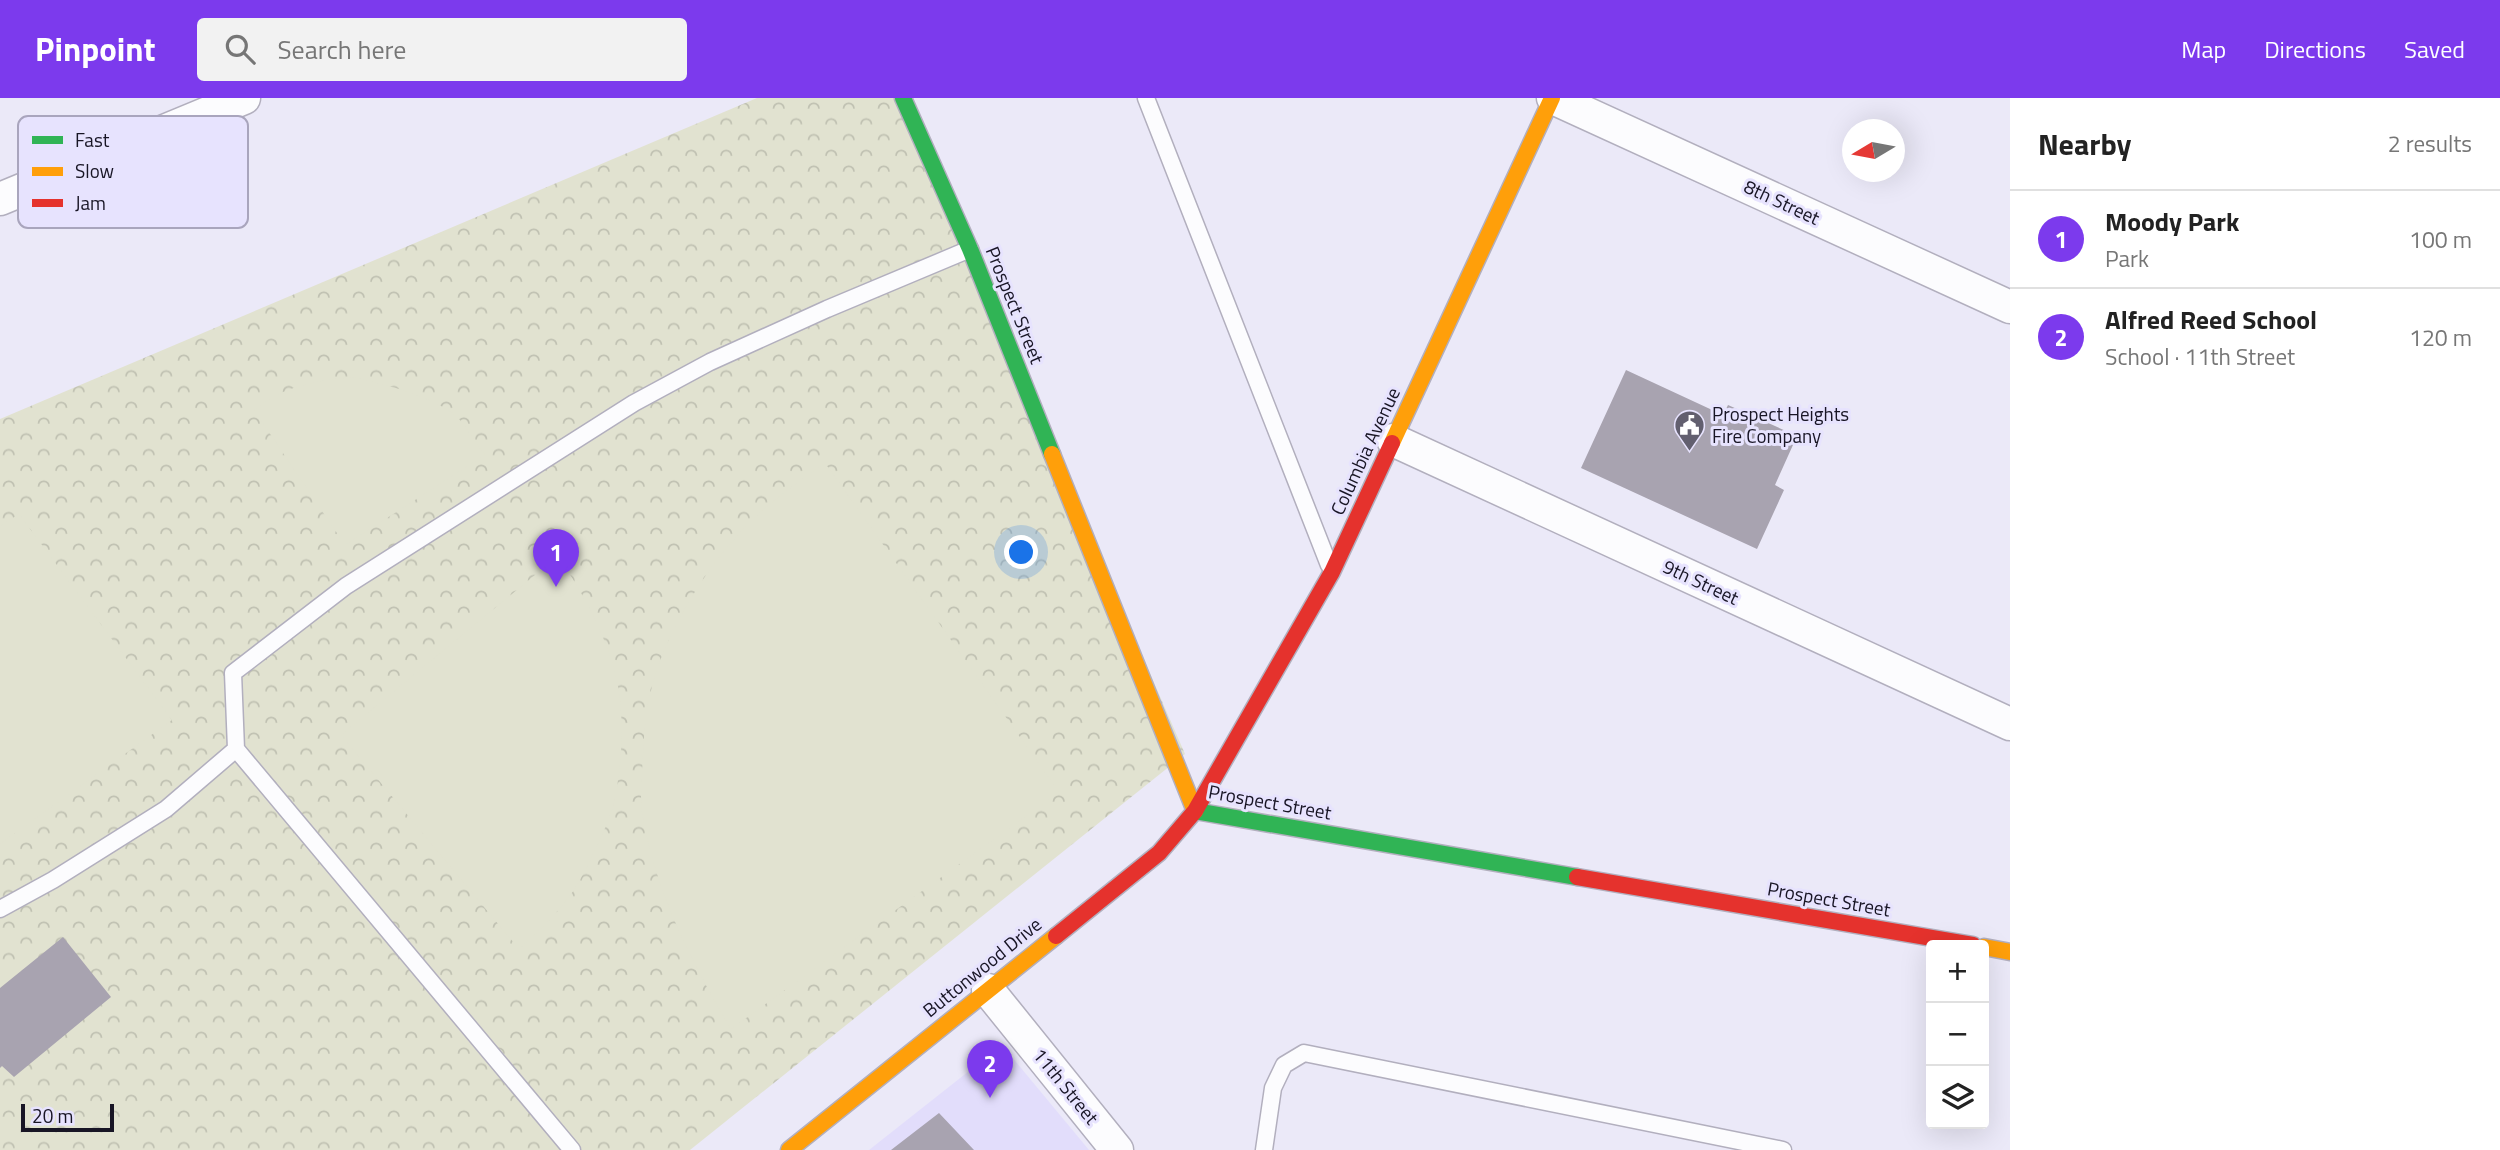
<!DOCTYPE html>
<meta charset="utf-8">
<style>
:root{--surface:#fff;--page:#f2f2f2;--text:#222;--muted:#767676;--line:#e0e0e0;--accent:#7c3aed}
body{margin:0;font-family:"Titillium Web",sans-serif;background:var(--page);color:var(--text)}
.controls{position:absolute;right:21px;bottom:21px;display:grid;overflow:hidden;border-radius:7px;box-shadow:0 7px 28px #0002}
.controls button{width:63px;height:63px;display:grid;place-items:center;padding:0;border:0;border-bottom:2px solid var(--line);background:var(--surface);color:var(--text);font:35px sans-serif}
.compass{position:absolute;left:1842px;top:21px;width:63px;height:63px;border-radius:50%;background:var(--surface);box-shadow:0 7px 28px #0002;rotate:260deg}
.scale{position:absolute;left:21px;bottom:18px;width:93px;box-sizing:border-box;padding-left:7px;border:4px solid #181525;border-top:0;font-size:19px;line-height:24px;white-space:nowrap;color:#181525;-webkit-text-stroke:5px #e7e3fe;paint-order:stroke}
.you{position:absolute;left:1022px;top:455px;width:24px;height:24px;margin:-18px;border:5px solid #fff;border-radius:50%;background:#1a73e8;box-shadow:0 0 0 10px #1a73e833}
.badge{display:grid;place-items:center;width:46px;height:46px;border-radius:50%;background:var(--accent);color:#fff;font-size:23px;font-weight:700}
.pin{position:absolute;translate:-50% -58px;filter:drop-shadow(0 2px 4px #0008)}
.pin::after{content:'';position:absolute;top:37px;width:24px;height:21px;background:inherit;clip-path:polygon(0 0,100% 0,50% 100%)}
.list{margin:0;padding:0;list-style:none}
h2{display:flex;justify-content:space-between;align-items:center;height:91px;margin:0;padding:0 28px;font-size:30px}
h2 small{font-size:23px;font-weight:400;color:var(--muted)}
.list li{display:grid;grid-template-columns:46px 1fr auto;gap:21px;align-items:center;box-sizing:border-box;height:98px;padding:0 28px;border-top:2px solid var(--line)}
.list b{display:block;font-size:26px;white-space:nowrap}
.list p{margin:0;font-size:23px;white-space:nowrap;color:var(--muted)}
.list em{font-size:23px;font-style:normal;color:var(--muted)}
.icon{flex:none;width:38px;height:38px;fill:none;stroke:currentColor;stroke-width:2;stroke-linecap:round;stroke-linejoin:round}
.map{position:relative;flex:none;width:2010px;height:1052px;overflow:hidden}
header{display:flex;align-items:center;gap:42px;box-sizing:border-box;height:98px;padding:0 35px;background:var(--accent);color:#fff}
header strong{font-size:33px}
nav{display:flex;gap:38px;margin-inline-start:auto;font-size:24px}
.search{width:490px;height:63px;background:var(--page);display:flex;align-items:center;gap:18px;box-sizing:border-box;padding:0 24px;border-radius:7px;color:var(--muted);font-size:26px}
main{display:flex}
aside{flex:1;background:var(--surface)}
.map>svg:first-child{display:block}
.built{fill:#e2ddfb}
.park{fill:url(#park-crowns)}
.garden{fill:#e1e2d0}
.building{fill:#a8a3b0}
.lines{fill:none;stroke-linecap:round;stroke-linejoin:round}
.lane-casing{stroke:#b2afbe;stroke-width:19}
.street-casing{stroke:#b2afbe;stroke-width:35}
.fast-casing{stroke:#b2afbe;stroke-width:19}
.slow-casing{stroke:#b2afbe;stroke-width:19}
.jam-casing{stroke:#b2afbe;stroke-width:19}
.lane{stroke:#fcfcfe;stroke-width:16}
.street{stroke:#fcfcfe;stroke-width:32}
.fast{stroke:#30b455;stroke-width:16}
.slow{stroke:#ff9f0a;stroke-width:16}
.jam{stroke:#e5322d;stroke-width:16}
.labels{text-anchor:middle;stroke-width:6;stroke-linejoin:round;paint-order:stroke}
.street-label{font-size:19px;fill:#181525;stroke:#e7e3fe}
.poi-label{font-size:19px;fill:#181525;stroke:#e7e3fe;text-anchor:start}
.key{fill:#e7e3fe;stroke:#a9a5bd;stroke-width:2}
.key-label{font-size:19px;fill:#181525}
</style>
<header>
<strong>Pinpoint</strong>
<div class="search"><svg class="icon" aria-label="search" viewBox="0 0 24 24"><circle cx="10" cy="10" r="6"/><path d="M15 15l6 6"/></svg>Search here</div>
<nav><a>Map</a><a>Directions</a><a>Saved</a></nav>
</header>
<main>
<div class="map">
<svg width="2010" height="1052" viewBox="0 0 2010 1052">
<defs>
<pattern id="park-crowns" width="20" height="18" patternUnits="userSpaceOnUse" patternTransform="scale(1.75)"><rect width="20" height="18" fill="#e1e2d0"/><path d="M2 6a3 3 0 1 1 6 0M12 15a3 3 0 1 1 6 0" fill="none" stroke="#c0c1b2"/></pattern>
</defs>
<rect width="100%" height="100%" fill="#ebe9f8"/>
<path class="built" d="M1002,947L1089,1052H869Z"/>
<path class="park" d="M757,0H900L1185,656L690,1052H0V321Z"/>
<path class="garden" d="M351,279C381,285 432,298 455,317C466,327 475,345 485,357L345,447L254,312C286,287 312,284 351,279Z
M825,365L1059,694L731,931C692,865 657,797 643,720C639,701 642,677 643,657C644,630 647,603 655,578C671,525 708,468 746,428C769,404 797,385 825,365Z
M19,416L172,622L0,746V428Z
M558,458C581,492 601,528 613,567C626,610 623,662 614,705C610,723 584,777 574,792C559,814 539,833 519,851L341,637Z"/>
<path class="building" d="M1626,272L1723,317L1728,307L1797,338L1775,387L1784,392L1757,451L1581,370Z
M63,839L111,899L14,979L2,968L0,970V890Z
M939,1015L974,1052H891Z"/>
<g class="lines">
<defs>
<path id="lane" d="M1146,0L1329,467
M236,651L572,1052
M0,811L53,782L166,711L236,651L233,575L346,488L634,305L710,264L827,211L970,151
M1264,1052L1273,990L1284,967L1304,955L1783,1052"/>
<path id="street" d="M1553,0L2010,209
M0,101L244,0
M1393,342L2010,626
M988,892L1117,1052"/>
<path id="fast" d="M903,0L970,151L1052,356
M1195,713L1577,779"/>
<path id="slow" d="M1392,345L1552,0
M1052,356L1195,713
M1984,849L2010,854
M789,1052L1056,838"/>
<path id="jam" d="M1577,779L1973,847
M1056,838L1159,755L1195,713L1332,474L1392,345"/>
</defs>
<use href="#lane" class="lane-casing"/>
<use href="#street" class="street-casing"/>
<use href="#fast" class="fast-casing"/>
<use href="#slow" class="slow-casing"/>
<use href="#jam" class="jam-casing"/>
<use href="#lane" class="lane"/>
<use href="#street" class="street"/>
<use href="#fast" class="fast"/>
<use href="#slow" class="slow"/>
<use href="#jam" class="jam"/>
</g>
<defs>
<symbol id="civic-pin" viewBox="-11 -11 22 30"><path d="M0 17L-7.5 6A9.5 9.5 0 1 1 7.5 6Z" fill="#625f6f" stroke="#e7e3fe"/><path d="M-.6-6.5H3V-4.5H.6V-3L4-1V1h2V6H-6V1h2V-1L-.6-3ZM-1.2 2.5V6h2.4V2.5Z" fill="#fff"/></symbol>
</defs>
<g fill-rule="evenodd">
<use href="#civic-pin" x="1672" y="310" width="35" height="47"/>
</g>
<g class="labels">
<g class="street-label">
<text transform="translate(1782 104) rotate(25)" y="7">8th Street</text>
<text transform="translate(1015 207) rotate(68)" y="7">Prospect Street</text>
<text transform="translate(1365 353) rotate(-65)" y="7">Columbia Avenue</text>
<text transform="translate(1701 484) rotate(25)" y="7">9th Street</text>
<text transform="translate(1270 704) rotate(10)" y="7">Prospect Street</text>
<text transform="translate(1829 801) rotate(10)" y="7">Prospect Street</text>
<text transform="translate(982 869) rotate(-39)" y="7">Buttonwood Drive</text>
<text transform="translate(1066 988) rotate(51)" y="7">11th Street</text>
</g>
<g class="poi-label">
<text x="1712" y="323">Prospect Heights<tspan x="1712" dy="22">Fire Company</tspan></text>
</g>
</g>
<rect x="18" y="18" width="230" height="112" rx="10" class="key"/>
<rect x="32" y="38" width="31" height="8" fill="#30b455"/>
<rect x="32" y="69" width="31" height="9" fill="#ff9f0a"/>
<rect x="32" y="101" width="31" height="8" fill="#e5322d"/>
<g class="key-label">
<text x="75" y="49">Fast</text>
<text x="75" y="80">Slow</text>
<text x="75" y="112">Jam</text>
</g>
</svg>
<div class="controls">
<button>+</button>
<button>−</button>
<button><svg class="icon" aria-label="layers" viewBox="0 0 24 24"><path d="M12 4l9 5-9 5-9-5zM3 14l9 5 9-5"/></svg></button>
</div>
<svg class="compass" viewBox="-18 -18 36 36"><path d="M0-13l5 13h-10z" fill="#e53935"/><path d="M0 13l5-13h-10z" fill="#767676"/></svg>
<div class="scale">20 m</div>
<div class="you"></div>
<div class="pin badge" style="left:556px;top:489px">1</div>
<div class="pin badge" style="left:990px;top:1000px">2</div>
</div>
<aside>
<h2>Nearby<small>2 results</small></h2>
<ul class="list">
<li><span class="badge">1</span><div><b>Moody Park</b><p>Park</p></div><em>100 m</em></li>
<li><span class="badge">2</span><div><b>Alfred Reed School</b><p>School · 11th Street</p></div><em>120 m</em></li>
</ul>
</aside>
</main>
